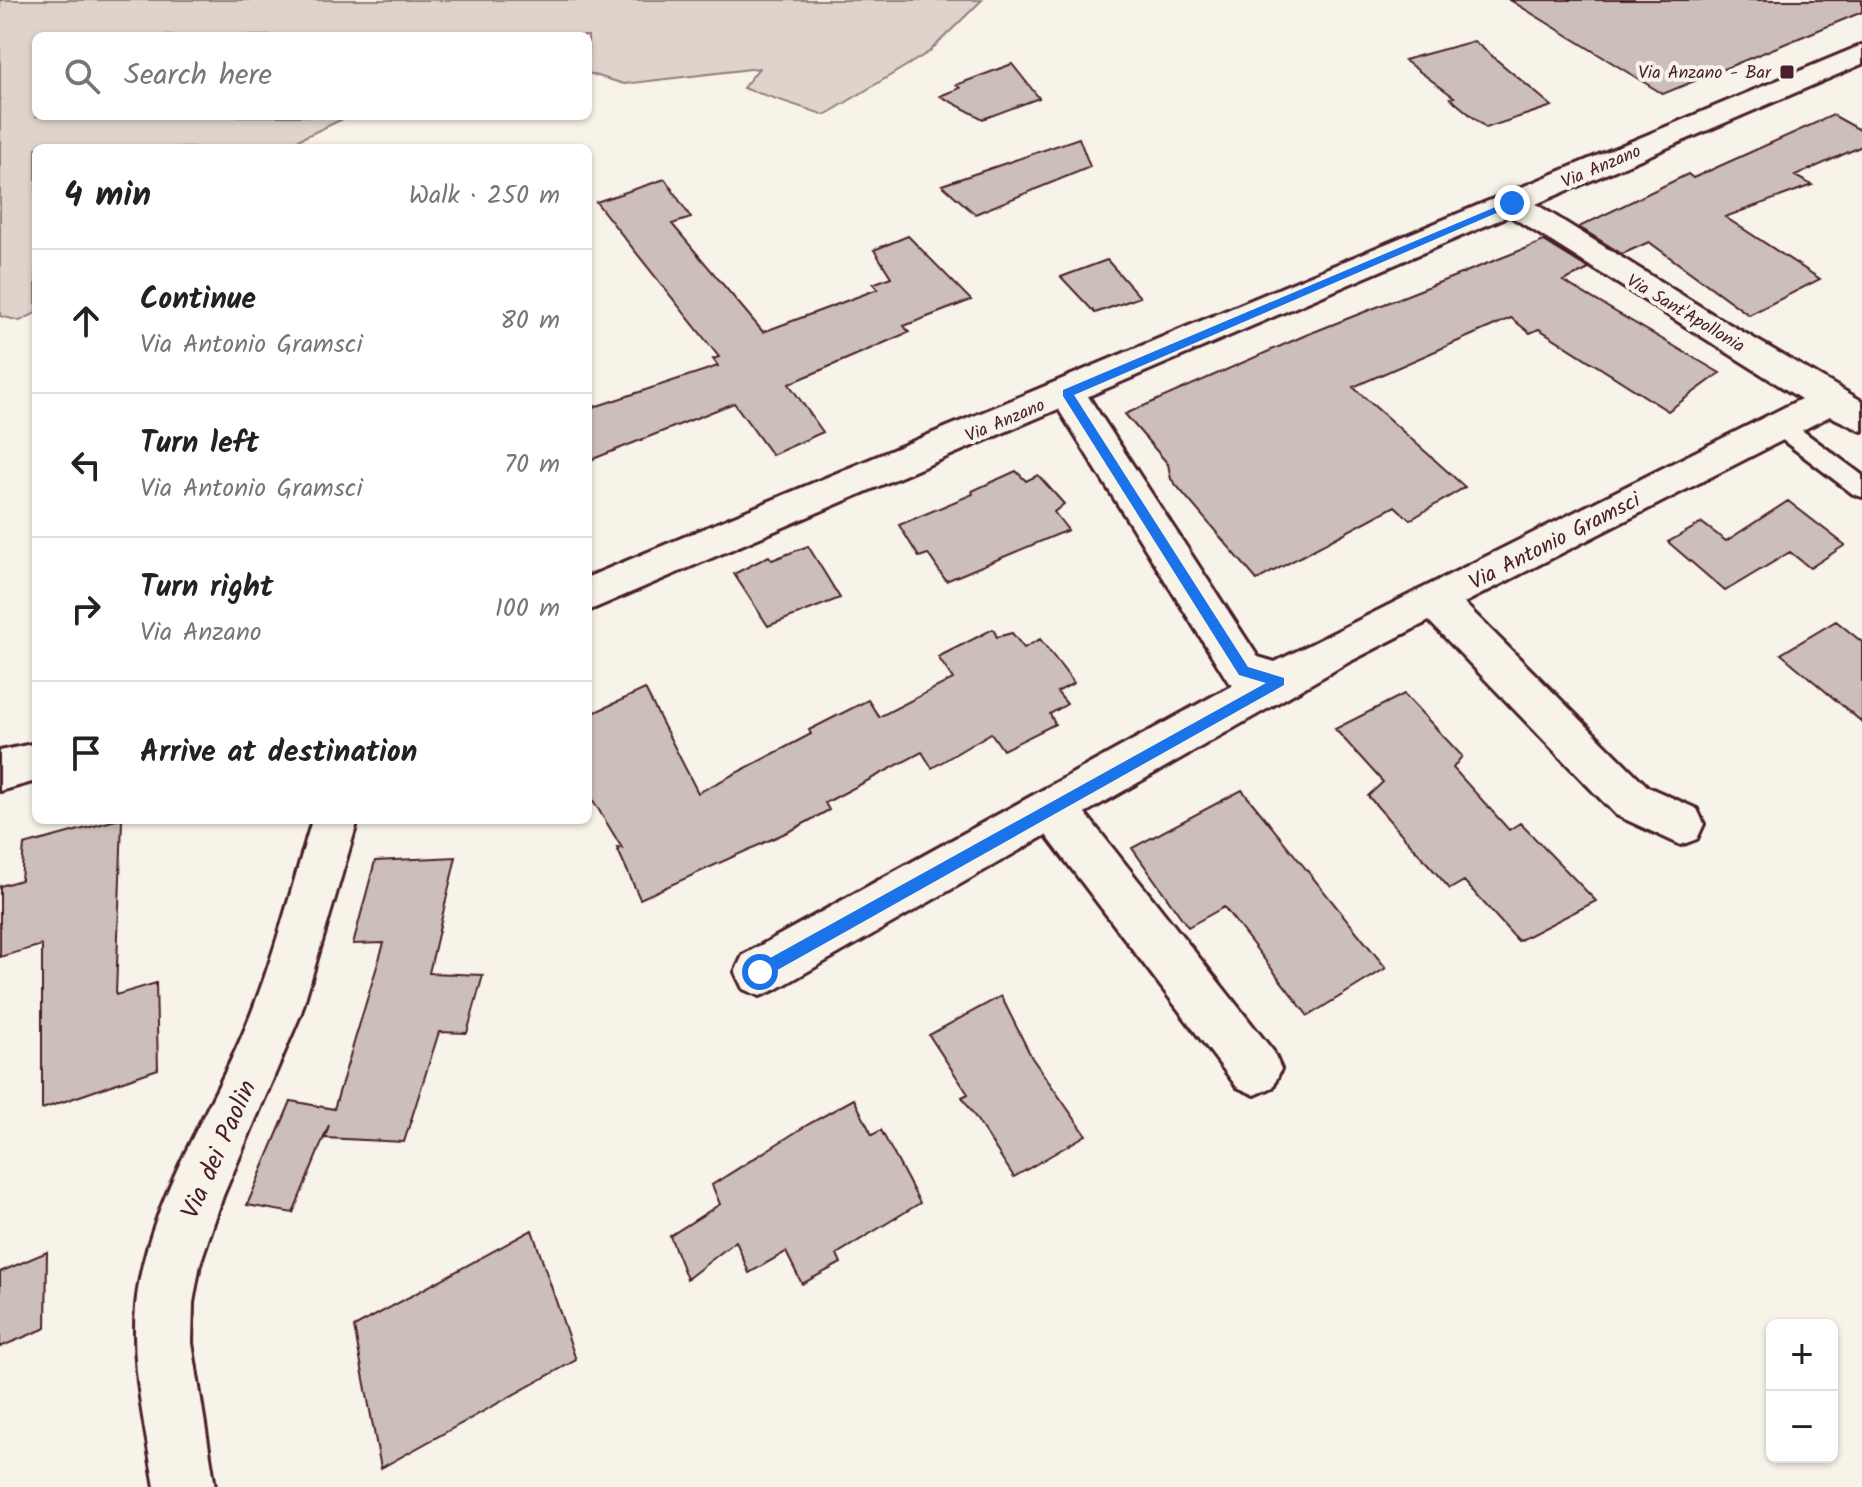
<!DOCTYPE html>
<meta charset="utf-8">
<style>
:root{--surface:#fff;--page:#f2f2f2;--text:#222;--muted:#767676;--line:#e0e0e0}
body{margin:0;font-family:Kalam,sans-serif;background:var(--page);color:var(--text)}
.controls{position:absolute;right:24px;bottom:24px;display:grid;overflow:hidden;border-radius:12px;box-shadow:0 2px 6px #0004}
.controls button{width:72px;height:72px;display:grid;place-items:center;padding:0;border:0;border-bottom:2px solid var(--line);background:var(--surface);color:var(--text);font:40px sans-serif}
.stop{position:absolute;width:24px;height:24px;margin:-18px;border:6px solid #1a73e8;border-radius:50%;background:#fff}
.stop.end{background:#1a73e8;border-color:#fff;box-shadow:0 2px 8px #0008}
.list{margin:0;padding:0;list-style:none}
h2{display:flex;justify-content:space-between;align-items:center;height:104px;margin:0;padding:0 32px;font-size:34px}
h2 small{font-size:26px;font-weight:400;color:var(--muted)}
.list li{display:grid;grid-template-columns:52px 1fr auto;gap:24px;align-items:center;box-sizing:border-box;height:144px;padding:0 32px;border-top:2px solid var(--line)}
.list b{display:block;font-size:30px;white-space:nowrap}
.list p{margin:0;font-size:26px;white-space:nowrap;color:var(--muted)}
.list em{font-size:26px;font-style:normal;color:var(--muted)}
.icon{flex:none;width:44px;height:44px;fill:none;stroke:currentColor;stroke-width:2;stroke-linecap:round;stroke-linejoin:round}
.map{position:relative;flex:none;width:1862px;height:1487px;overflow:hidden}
.search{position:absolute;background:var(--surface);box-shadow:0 2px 6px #0004;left:32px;top:32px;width:560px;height:88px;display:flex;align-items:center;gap:20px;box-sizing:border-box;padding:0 28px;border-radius:12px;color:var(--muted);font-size:30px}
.panel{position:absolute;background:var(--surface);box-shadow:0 2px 6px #0004;left:32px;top:144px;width:560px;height:680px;border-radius:12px}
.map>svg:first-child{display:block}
.green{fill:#ded4cc;stroke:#947a7c;stroke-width:2}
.building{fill:#ccbfb9;stroke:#4a1f2b;stroke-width:2}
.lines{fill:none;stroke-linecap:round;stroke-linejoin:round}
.lane-casing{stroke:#4a1f2b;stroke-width:6}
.street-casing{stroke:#4a1f2b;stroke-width:6}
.secondary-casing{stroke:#4a1f2b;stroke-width:6}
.lane{fill:#f7f3e8;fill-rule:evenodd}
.street{fill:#f7f3e8;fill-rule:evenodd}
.secondary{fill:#f7f3e8;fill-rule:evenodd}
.route{fill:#1a73e8}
.poi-dot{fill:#4a1f2b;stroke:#f7f3e8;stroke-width:3}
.labels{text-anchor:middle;stroke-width:8;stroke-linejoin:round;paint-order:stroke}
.far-poi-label{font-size:18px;fill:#4a1f2b;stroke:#f7f3e8;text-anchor:end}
.far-street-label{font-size:18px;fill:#4a1f2b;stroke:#f7f3e8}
.street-label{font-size:22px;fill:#4a1f2b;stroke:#f7f3e8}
.near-street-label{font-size:26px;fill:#4a1f2b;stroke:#f7f3e8}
</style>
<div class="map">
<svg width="1862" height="1487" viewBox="0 0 1862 1487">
<rect width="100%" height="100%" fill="#f7f3e8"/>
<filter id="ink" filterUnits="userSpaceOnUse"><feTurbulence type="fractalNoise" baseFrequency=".0125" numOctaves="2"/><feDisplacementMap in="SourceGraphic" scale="16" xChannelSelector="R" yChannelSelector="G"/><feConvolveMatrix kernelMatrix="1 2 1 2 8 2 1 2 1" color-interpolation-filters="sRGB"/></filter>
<g filter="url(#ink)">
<path class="green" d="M0,0H982L929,52L825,115L743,88L759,68L624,84L588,73V36H36V116H349L281,148H36V313L20,321L0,316Z"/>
<path class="building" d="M1510,0H1862V12L1663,94Z
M1474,41L1552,106L1486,128L1450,98L1454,97L1404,60Z
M1012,64L1039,98L983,119L940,96L960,88L956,85Z
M1833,115L1862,131V146L1795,176L1812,185L1725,217L1820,279L1749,315L1649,242L1622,254L1579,227L1688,174L1693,178Z
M1079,138L1090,167L975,214L942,185Z
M665,179L691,218L672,224L763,332L878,289L873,284L891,277L874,250L908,236L971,300L904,326L909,332L789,384L823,432L772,455L734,403L588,461V409L718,366L713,359L719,357L596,202Z
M1544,241L1589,269L1563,281L1720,373L1668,411L1539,329L1530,333L1511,318L1353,387L1465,487L1410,520L1395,506L1257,580L1171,479L1168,464L1125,414L1306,335Z
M1107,260L1140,297L1095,313L1061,277Z
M1016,471L1026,481L1038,475L1064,504L1054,512L1068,530L946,581L928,554L919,557L899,525L973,494L972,491Z
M1788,501L1845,545L1810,568L1790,552L1725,591L1668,542L1702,523L1726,541Z
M808,546L840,598L768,626L734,574L769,556L772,560Z
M1836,621L1862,642V722L1781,654Z
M993,629L997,637L1012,633L1024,648L1040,639L1074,683L1057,692L1067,704L1050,714L1055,724L1003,750L991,733L932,768L922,752L825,803L829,810L794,829L640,899L617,848H622L591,797L589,715L645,689L698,793L811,734L809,730L868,700L879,717L953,679L938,657Z
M1404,694L1462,756L1453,768L1509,830L1520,823L1596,901L1518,941L1464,881L1450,889L1368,796L1383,782L1335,729Z
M1242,790L1386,968L1308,1016L1224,907L1188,927L1132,848Z
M116,820H122L116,995L156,983L158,1069L42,1109V945L0,957V886L21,880L24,845Z
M456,857L429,973L483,975L467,1033L439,1032L404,1142L325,1138L329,1125L293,1213L247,1205L291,1101L334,1109L384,943L353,944L375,861Z
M1001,996L1032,1058L1086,1135L1014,1177L962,1097L968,1094L929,1035Z
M854,1099L872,1135L881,1130L920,1203L837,1254L841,1263L802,1284L786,1252L749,1273L736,1241L687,1279L670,1236L720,1204L712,1185L807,1125Z
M532,1230L576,1360L381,1468L354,1327Z
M47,1252L46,1328L0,1347V1272Z"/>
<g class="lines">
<defs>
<path id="lane" d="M1780,418L1788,420L1862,475V497L1853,494L1772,432L1768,426L1772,420Z"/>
<path id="street" d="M1512,193L1523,196L1717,317L1862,401V431L1830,416L1464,603L1648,787L1697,809L1704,824L1697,839L1681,845L1616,815L1429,621L1349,662L1085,813L1273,1051L1281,1069L1273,1087L1255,1095L1237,1087L1046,835L777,989L760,996L743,989L735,972L743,955L1233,685L1229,683L1054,402L1049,393L1054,384L1067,380L1080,384L1258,657L1275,662L1801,399L1501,210L1496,203L1501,196Z
M312,820H358L301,1013L223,1196L200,1264L193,1303L192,1343L215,1487H155C145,1427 131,1367 136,1306C145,1207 208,1118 245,1029C273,962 291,890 312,820Z"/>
<path id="secondary" d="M1862,45V64L588,611V577Z
M36,743V781L0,791V751Z"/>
</defs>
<use href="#lane" class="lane-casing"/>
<use href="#street" class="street-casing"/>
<use href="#secondary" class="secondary-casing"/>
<use href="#lane" class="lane"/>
<use href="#street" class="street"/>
<use href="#secondary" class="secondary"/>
</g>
</g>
<path class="route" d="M1512,200L1515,205L1074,395L1248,667L1284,678V685L765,977H754V967L1266,683L1239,675L1063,396V390Z"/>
<rect class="poi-dot" x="1779" y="64" width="16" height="16" rx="4"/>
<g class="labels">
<g class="far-poi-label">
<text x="1771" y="78">Via Anzano - Bar</text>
</g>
<g class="far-street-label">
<text transform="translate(1601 166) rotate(-23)" y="6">Via Anzano</text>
<text transform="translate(1686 313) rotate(31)" y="6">Via Sant'Apollonia</text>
<text transform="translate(1005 420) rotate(-23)" y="6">Via Anzano</text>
</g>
<g class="street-label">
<text transform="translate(1554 540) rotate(-27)" y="8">Via Antonio Gramsci</text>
</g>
<g class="near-street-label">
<text transform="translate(218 1149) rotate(-66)" y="9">Via dei Paolin</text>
</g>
</g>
</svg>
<div class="controls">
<button>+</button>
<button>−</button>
</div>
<div class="stop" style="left:760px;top:972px"></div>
<div class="stop end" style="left:1512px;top:203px"></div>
<div class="search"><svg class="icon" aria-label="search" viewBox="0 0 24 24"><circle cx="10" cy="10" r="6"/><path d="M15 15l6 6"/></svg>Search here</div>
<section class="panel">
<h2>4 min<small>Walk · 250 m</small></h2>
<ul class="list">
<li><svg class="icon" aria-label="ahead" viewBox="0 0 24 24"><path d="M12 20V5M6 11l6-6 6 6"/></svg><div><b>Continue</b><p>Via Antonio Gramsci</p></div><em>80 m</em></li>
<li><svg class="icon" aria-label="left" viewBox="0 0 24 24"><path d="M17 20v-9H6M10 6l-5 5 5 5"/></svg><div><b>Turn left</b><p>Via Antonio Gramsci</p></div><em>70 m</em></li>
<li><svg class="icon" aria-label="right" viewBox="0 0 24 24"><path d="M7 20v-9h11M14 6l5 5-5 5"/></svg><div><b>Turn right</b><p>Via Anzano</p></div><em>100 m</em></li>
<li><svg class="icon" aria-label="arrive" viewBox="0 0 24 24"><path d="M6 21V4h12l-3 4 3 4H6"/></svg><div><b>Arrive at destination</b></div></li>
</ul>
</section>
</div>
